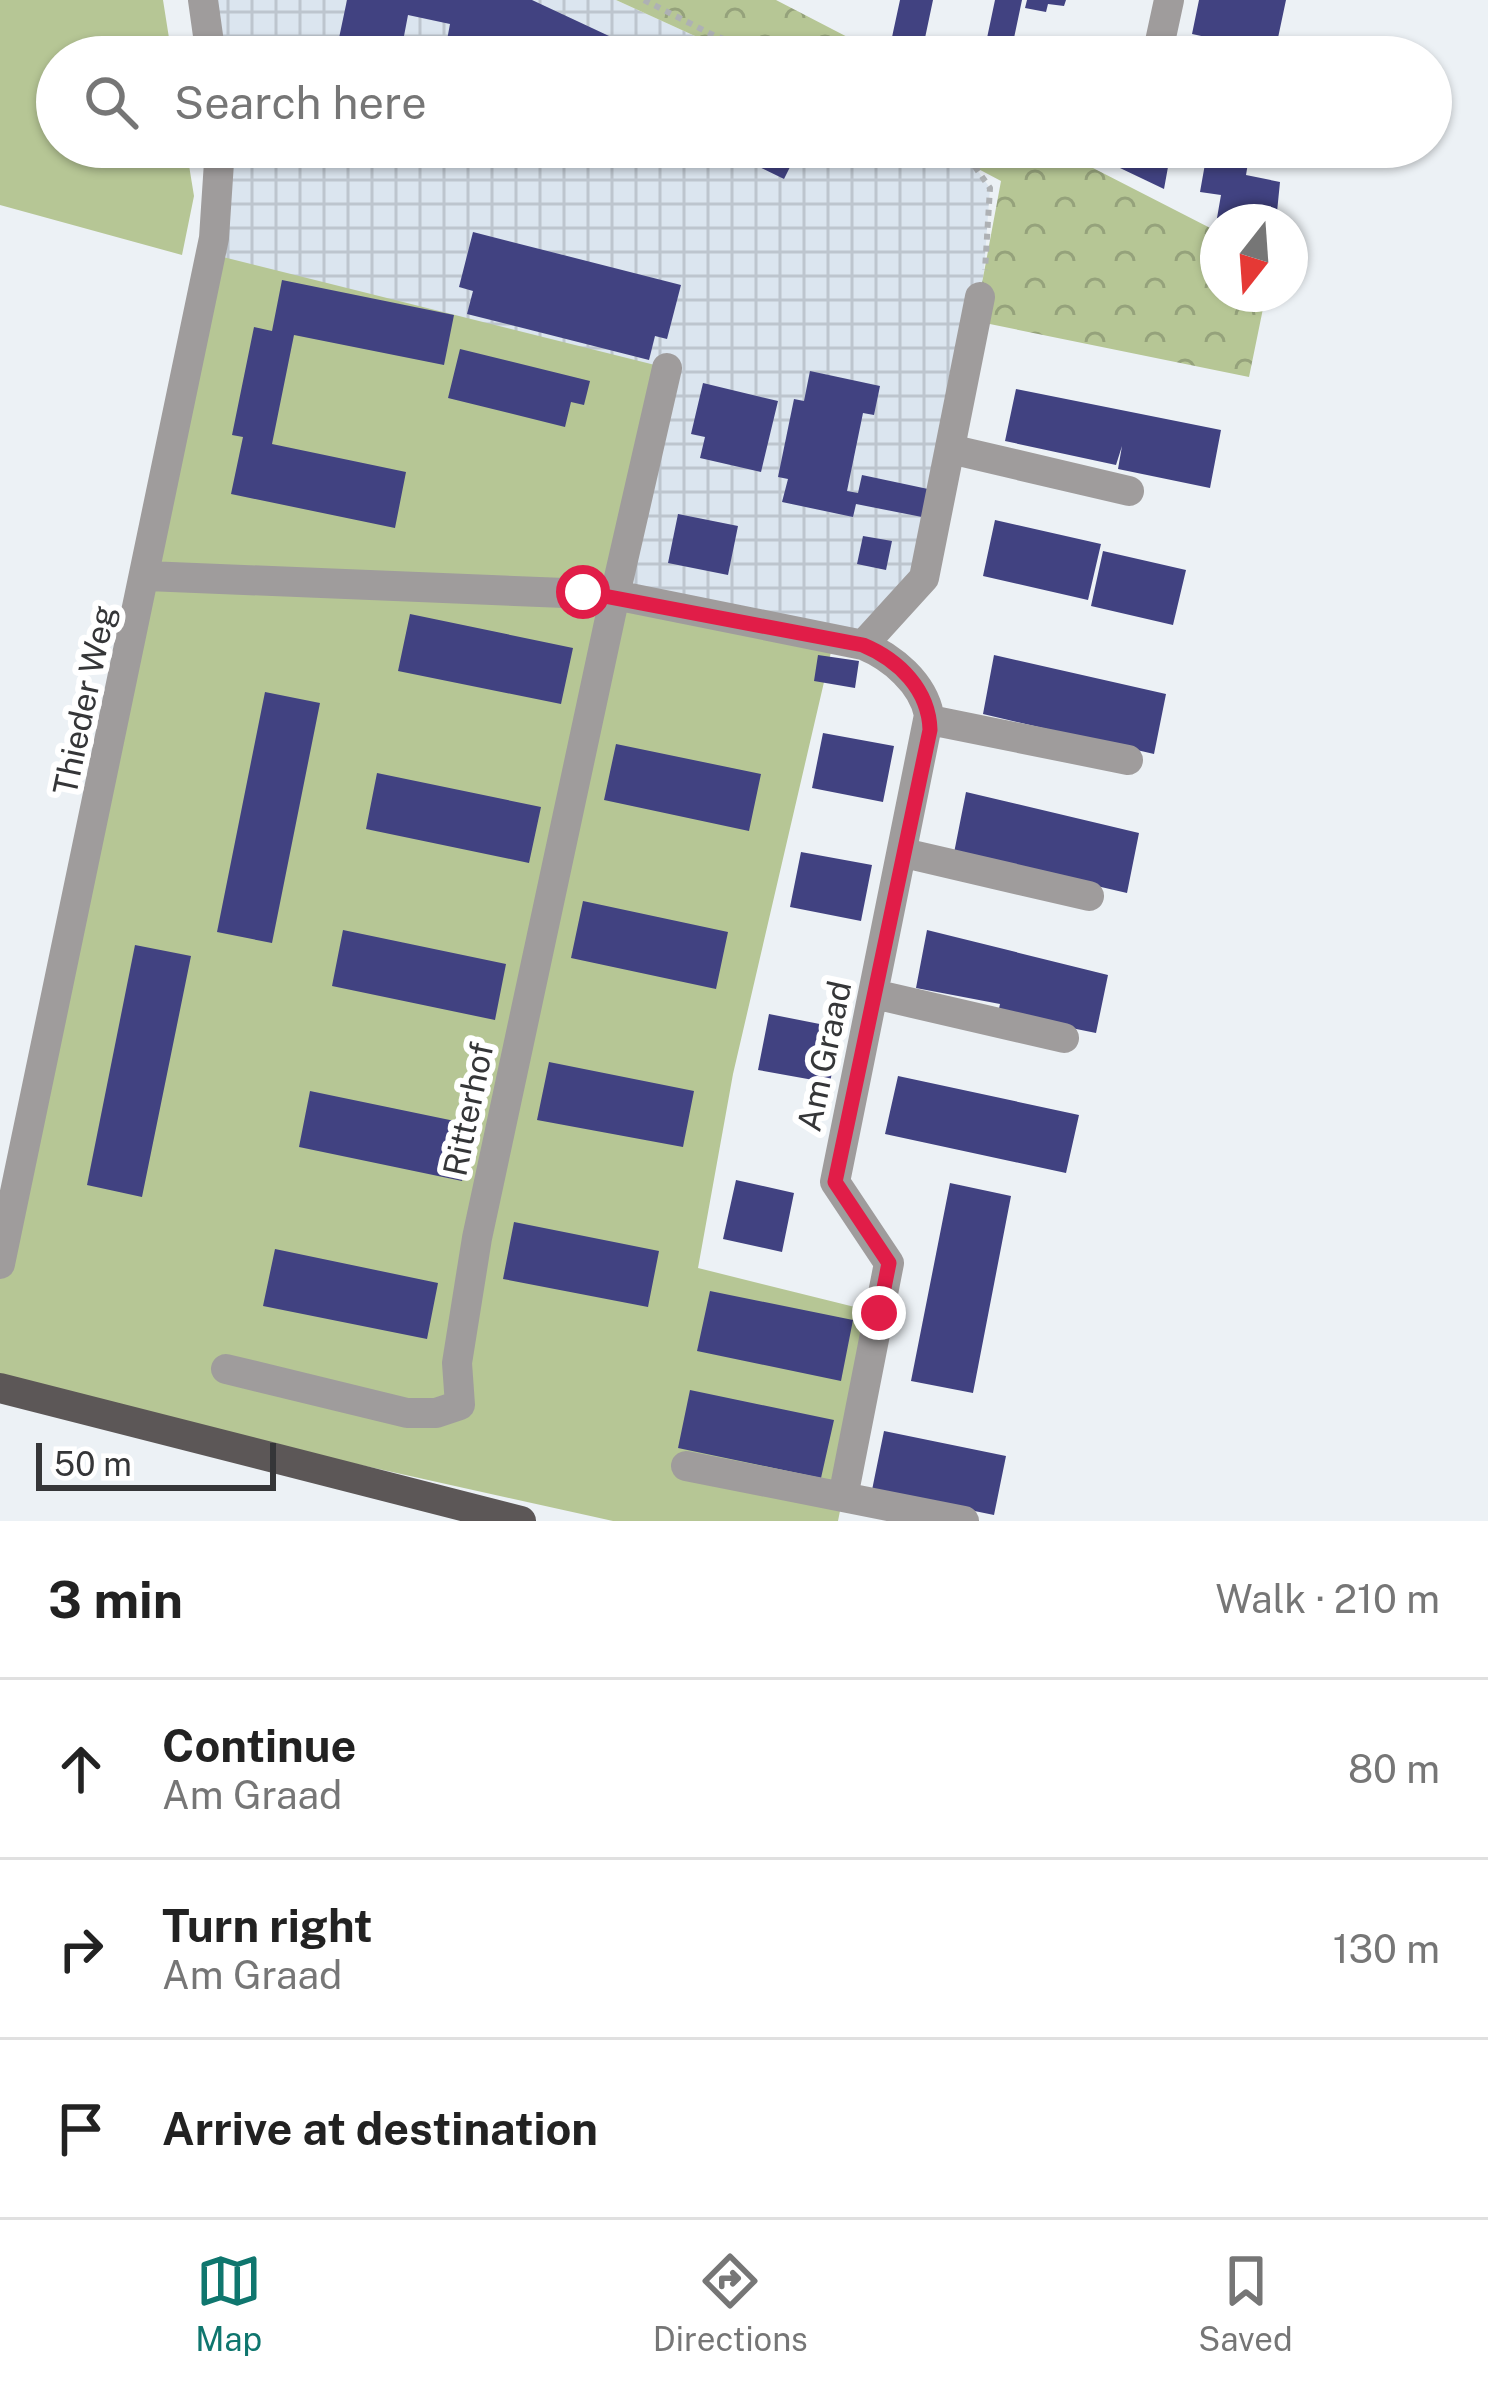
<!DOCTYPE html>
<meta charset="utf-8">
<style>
:root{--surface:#fff;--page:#f6f6f6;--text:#222;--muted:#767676;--line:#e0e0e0;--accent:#0f766e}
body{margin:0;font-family:"Public Sans",sans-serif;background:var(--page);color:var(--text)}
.compass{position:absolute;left:1200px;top:204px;width:108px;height:108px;border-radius:50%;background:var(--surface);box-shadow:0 3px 9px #0004;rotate:197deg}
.scale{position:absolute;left:36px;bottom:30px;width:240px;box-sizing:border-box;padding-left:12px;border:6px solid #353638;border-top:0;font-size:33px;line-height:42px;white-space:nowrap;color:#353638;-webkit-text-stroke:9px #fff;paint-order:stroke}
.stop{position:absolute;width:36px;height:36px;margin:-27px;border:9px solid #e11d48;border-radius:50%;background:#fff}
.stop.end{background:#e11d48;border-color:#fff;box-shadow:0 3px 12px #0008}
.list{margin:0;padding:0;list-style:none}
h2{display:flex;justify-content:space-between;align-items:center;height:156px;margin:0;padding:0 48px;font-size:51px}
h2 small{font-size:39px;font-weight:400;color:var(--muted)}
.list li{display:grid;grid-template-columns:78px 1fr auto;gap:36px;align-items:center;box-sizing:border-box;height:180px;padding:0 48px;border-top:3px solid var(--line)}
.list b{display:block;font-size:45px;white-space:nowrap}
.list p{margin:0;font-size:39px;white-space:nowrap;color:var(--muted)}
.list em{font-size:39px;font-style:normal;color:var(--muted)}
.icon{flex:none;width:66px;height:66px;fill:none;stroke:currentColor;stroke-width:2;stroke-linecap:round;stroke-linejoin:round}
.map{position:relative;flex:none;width:1488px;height:1521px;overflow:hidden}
.search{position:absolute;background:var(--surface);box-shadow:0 3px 9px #0004;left:36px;right:36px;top:36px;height:132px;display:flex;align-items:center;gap:30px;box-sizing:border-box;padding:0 42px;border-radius:66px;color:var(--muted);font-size:45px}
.sheet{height:696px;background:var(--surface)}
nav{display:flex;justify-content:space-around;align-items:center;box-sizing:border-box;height:168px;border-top:3px solid var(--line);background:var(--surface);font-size:33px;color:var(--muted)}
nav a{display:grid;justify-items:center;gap:6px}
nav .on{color:var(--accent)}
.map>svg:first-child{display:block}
.industrial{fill:url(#industrial-grid)}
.grass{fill:#b6c695}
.park{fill:url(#park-crowns)}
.building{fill:#414281}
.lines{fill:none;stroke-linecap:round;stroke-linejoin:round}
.path{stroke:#aeb1b4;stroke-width:6;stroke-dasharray:6 6;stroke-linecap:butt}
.minor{stroke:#9f9c9c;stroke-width:30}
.major{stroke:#5c5757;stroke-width:30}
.route{stroke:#e11d48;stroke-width:15}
.labels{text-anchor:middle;stroke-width:12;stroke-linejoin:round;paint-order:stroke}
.street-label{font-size:33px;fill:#353638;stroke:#fff}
</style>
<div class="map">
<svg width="1488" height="1521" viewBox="0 0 1488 1521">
<defs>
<pattern id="industrial-grid" width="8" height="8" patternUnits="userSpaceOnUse" patternTransform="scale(3)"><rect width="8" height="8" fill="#dbe5ef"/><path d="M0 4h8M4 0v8" fill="none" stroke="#bdc5ce"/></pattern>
<pattern id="park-crowns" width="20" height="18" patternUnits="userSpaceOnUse" patternTransform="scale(3)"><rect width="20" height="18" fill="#b6c695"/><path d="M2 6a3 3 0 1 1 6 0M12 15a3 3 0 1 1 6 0" fill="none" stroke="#95a27b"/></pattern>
</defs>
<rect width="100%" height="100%" fill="#ecf1f5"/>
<path class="industrial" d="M203,0H616L741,57H211Z
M220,147H937L972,163L990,188L983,284L924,578L863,645L615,595L211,254Z"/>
<path class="grass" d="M0,0H163L172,57H57V147H186L194,196L182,255L0,205Z
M211,254L667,368L615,595L834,639L733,1074L698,1268L879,1313L838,1521H613L0,1385V1207Z"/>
<path class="park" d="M616,0H776L886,57H741Z
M937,147H1052L1218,232V294H1266L1249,377L975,321L1001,181Z"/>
<path class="building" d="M347,0H532L654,57H518L447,40L450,24L408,15L400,57H335Z
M900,0H933L921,57L889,51Z
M995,0H1022L1010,57H983Z
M1027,0H1066L1064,6L1048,4L1046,12L1025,8Z
M1199,0H1286L1275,52L1192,34Z
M334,147H380L378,159Z
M718,147H800L784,179Z
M1076,147H1150L1170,156L1164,189Z
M1208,147L1250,151L1246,175L1280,182L1276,222L1217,218L1221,195L1200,192Z
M473,232L681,285L667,339L655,336L649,360L467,314L473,291L459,287Z
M282,280L454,315L444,365L294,335L272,444L406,472L395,528L231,494L243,437L232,435L254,327L272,331Z
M460,349L590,381L584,405L571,402L565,427L448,398Z
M810,371L880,386L874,415L863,413L847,491L858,493L862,475L928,489L922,517L856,504L853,517L782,502L788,479L778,477L794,399L804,401Z
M703,383L778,401L761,472L700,458L705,437L691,434Z
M1016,389L1221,430L1210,488L1118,469L1122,446L1116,465L1005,441Z
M678,514L738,526L728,575L668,563Z
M995,520L1101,544L1088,600L983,576Z
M863,536L892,541L886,570L857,564Z
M1103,551L1186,570L1173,625L1091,606Z
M410,614L573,648L561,704L398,671Z
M818,655L859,661L855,688L814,681Z
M994,655L1166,694L1154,754L983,714Z
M265,692L320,703L272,943L217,932Z
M823,733L894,746L883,802L812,788Z
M616,744L761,774L749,831L604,800Z
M377,773L541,807L529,863L366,829Z
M966,792L1139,833L1127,893L954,853Z
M801,852L872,865L861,921L790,907Z
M583,901L728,932L716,989L571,958Z
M343,930L506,964L495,1020L332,986Z
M927,930L1108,975L1096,1033L998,1013L1000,1004L916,988Z
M135,945L191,956L142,1197L87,1185Z
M769,1014L840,1028L830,1083L758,1070Z
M549,1062L694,1091L683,1147L537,1120Z
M898,1076L1079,1115L1066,1173L885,1134Z
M310,1091L474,1125L462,1181L299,1147Z
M736,1180L794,1193L782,1252L723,1239Z
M950,1183L1011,1196L973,1393L911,1381Z
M514,1222L659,1251L648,1307L503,1279Z
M275,1249L438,1283L427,1339L263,1306Z
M710,1291L853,1320L841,1381L697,1351Z
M690,1390L834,1420L821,1478L678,1448Z
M884,1431L1006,1456L994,1515L872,1490Z"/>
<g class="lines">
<path class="path" d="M644,0L715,36L777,57
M961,147L990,188L985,270"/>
<path class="minor" d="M203,0L211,57
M1158,51L1169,0
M667,368L615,595L863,645C892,657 923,683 929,715L835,1182L889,1263L843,1497
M950,449L1129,491
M147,576L615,595L477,1238L457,1363L460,1405L436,1413H407L226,1369
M863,645L924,578L980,297
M930,720L1128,760
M904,853L1089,896
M874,994L1064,1038
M0,1264L214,238L220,147
M686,1466L964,1521"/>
<path class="major" d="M0,1388L521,1521"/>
</g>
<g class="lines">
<path class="route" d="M583,592L863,645C899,660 929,690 930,730L835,1182L889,1263L879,1313"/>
</g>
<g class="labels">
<g class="street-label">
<text transform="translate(84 700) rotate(-78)" y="12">Thieder Weg</text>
<text transform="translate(824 1056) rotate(-78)" y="12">Am Graad</text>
<text transform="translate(468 1109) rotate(-78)" y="12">Ritterhof</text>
</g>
</g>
</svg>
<svg class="compass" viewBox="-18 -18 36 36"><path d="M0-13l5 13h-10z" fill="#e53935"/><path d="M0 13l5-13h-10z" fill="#767676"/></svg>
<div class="scale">50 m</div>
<div class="stop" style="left:583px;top:592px"></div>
<div class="stop end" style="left:879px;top:1313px"></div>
<div class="search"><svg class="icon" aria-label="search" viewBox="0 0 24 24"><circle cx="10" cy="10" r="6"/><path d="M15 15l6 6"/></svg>Search here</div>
</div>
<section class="sheet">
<h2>3 min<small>Walk · 210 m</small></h2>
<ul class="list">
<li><svg class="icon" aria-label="ahead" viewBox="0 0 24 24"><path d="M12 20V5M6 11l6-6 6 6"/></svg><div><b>Continue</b><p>Am Graad</p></div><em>80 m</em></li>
<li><svg class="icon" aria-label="right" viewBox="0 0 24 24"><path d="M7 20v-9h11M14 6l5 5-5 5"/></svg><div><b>Turn right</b><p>Am Graad</p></div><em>130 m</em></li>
<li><svg class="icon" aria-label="arrive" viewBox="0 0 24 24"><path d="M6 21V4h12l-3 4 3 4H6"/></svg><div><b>Arrive at destination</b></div></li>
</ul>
</section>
<nav>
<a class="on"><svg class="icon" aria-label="map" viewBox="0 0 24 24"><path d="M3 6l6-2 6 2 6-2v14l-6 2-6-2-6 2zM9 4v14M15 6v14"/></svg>Map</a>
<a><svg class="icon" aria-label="directions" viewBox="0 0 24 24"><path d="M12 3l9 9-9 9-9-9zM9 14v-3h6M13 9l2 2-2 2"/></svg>Directions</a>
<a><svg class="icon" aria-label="saved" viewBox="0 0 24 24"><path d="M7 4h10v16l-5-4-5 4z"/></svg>Saved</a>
</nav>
